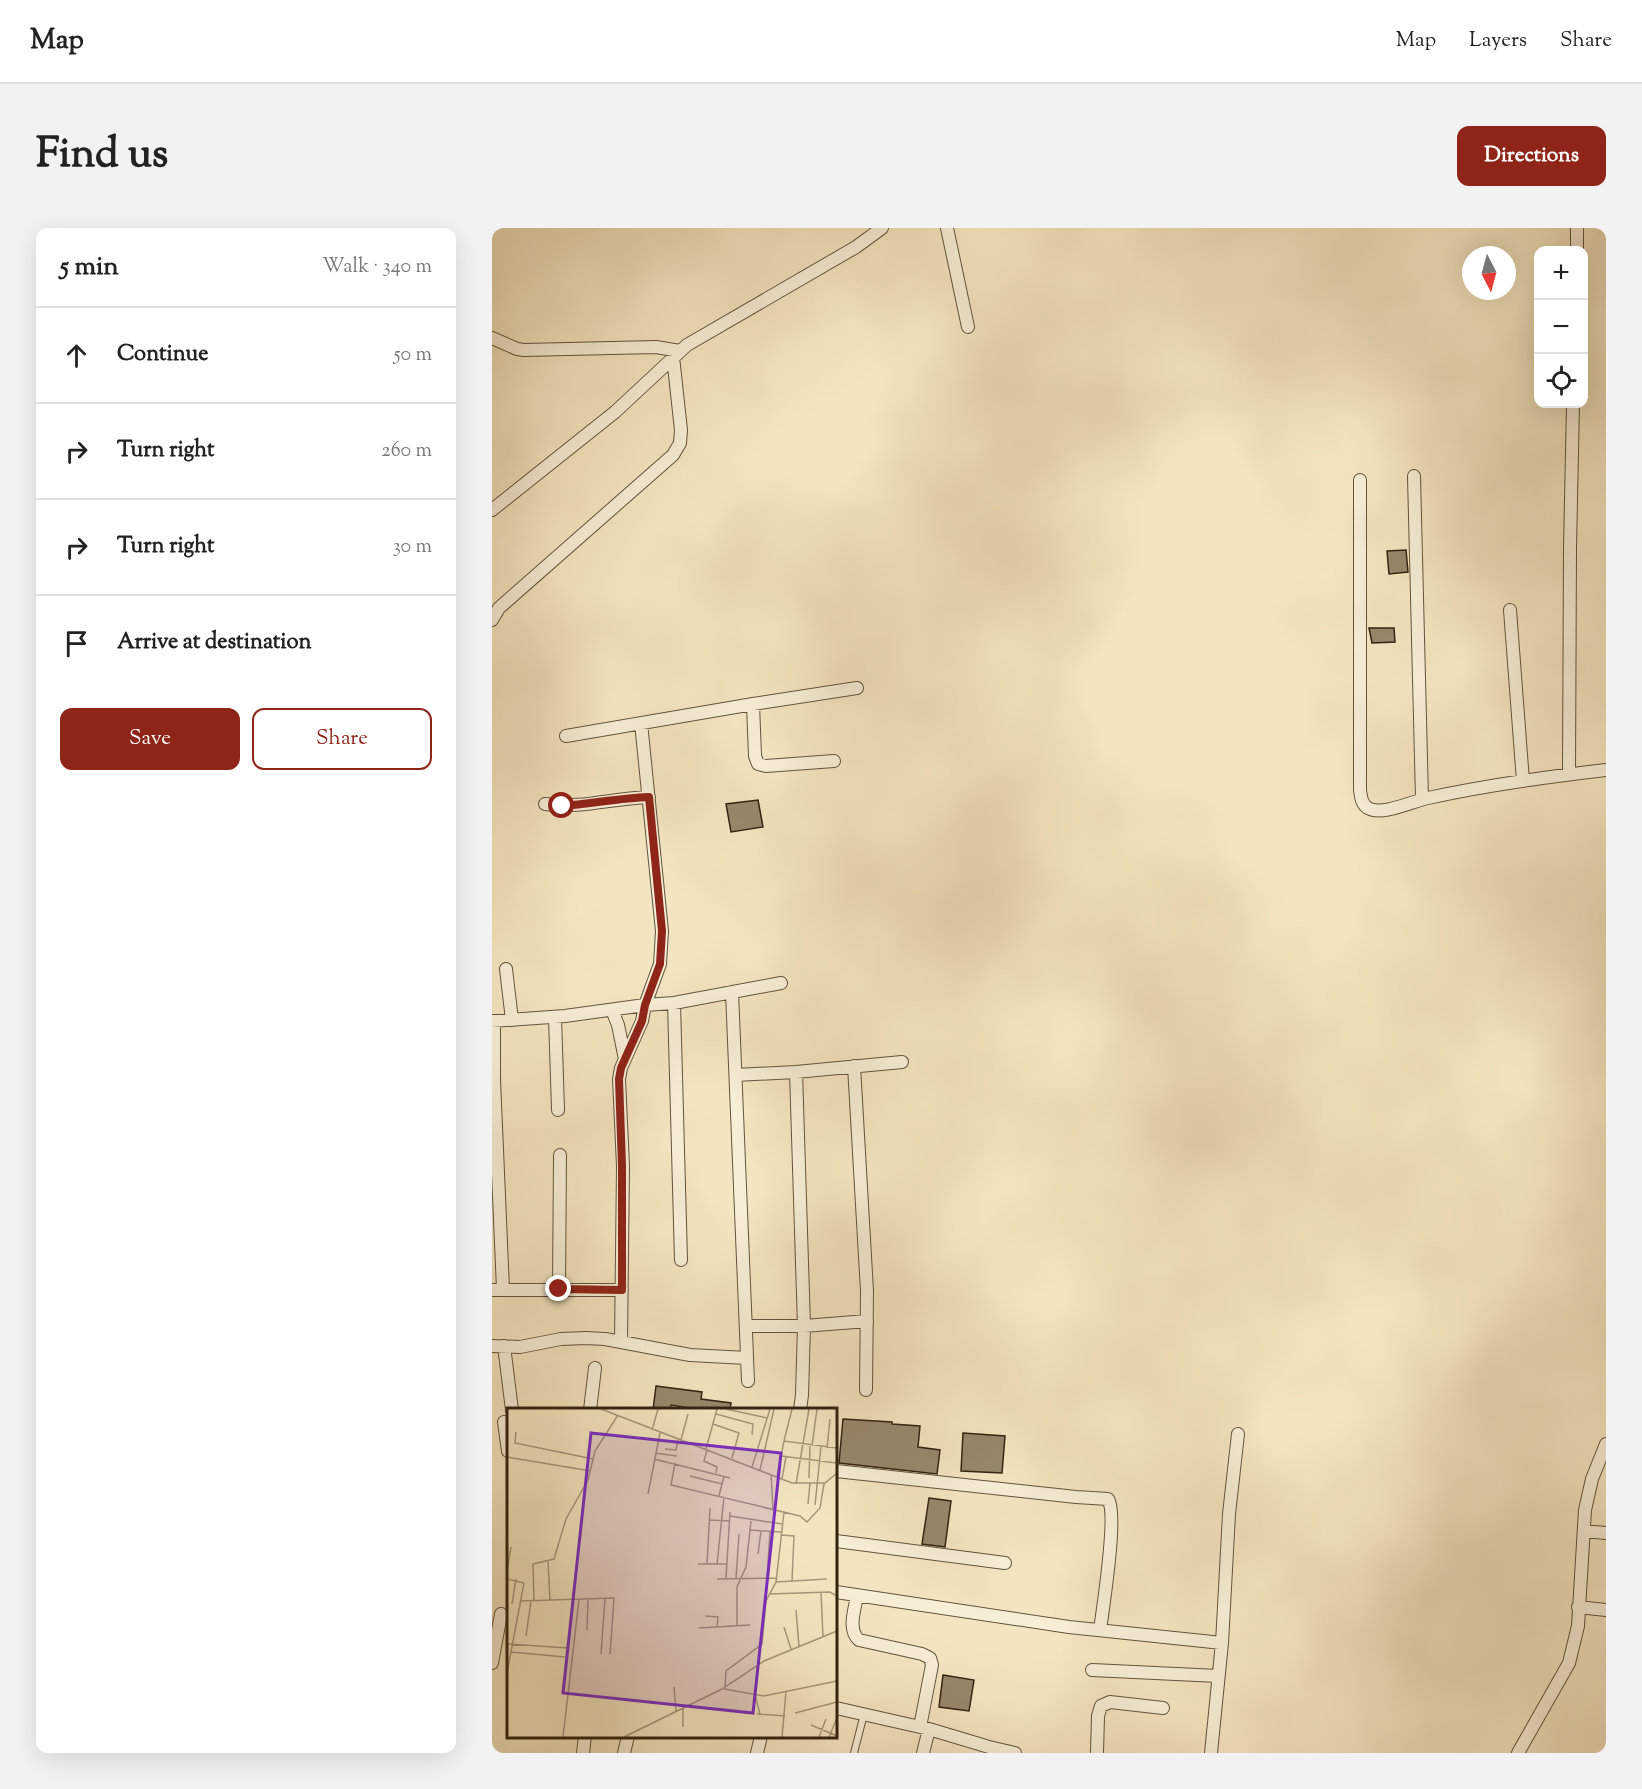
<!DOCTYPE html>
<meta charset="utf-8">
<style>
:root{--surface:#fff;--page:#f2f2f2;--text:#222;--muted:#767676;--line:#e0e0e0;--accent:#8f2418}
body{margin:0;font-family:"Sorts Mill Goudy",serif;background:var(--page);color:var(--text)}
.controls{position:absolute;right:18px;top:18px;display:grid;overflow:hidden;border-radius:12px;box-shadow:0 6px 24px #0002}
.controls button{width:54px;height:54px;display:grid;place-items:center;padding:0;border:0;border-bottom:2px solid var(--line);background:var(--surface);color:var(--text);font:30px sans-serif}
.compass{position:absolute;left:970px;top:18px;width:54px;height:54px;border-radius:50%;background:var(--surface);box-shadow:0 6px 24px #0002;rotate:174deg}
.stop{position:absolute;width:18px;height:18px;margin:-14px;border:4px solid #8f2418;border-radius:50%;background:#fff}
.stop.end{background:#8f2418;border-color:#fff;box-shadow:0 2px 6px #0008}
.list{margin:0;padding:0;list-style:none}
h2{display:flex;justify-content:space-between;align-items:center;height:78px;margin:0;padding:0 24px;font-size:26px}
h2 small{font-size:20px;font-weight:400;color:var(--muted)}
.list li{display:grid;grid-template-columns:39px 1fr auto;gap:18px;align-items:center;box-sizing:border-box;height:96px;padding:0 24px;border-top:2px solid var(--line)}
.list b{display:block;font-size:22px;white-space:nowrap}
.list em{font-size:20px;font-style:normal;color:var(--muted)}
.actions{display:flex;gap:12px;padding:18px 24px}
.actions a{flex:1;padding:14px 0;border:2px solid var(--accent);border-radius:12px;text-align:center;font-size:21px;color:var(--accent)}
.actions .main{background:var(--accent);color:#fff}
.icon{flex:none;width:33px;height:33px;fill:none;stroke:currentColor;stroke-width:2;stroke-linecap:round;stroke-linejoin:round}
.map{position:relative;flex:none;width:1114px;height:1525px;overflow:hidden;border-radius:12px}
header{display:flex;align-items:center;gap:36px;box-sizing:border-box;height:84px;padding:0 30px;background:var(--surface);border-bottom:2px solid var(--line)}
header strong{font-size:28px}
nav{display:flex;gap:33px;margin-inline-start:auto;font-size:21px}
.intro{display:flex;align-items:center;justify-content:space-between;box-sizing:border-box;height:144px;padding:0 36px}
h1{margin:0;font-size:42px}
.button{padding:15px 27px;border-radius:12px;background:var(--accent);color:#fff;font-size:21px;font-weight:700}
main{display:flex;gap:36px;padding:0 36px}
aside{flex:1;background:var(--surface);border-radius:12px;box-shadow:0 6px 24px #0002}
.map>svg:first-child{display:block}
.building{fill:#96886c;stroke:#322310;stroke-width:1.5}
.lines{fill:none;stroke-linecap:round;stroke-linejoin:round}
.lane-casing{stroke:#62543c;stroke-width:8}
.street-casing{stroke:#62543c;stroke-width:14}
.lane{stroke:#f7eed6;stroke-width:6}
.street{stroke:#f7eed6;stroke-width:12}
.route{stroke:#8f2418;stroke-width:8}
.inset-road{fill:none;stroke:#a6977a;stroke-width:1.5}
.view{fill:#7b2cbf;fill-opacity:0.15;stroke:#7b2cbf;stroke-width:3}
.inset-edge{fill:none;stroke:#322310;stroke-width:3}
</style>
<header>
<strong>Map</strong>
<nav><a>Map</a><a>Layers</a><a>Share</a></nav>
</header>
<div class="intro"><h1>Find us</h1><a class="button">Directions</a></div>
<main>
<aside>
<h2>5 min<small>Walk · 340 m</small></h2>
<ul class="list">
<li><svg class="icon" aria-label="ahead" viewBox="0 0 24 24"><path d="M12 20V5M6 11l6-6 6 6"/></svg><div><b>Continue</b></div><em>50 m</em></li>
<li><svg class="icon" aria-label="right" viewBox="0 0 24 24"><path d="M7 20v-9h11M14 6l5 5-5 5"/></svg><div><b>Turn right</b></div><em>260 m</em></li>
<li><svg class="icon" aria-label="right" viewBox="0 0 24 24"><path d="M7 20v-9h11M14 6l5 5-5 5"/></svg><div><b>Turn right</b></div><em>30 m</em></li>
<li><svg class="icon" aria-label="arrive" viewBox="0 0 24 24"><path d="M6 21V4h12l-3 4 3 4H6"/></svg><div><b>Arrive at destination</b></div></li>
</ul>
<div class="actions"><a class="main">Save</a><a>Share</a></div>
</aside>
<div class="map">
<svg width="1114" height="1525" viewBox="0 0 1114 1525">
<rect width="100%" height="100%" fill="#f3e5c0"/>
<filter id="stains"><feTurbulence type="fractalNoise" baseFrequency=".00333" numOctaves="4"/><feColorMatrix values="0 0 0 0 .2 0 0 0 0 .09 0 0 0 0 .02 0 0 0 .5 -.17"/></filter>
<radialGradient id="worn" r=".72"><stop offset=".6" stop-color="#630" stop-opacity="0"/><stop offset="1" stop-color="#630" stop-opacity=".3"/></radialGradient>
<path class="building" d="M914,322L916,344L897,346L895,323Z
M877,400H902L903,414L880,415Z
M266,572L271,599L239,604L234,576Z
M164,1158L210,1164L209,1171L239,1175L238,1182H211L179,1177L178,1182H161Z
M351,1191L400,1194V1196L428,1198L426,1219L448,1222L445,1246L347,1235Z
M471,1205L513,1208L510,1245L469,1243Z
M437,1270L459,1273L453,1319L430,1316Z
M451,1447L482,1452L477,1483L447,1479Z"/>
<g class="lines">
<defs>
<path id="lane" d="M362,1525L372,1486"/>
<path id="street" d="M455,0L476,99
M1085,22V0
M0,110L25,121L32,122L164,119L188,123
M922,248L930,571
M868,252V562C869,570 870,578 878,581C892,587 921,573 936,570C995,557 1054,549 1114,542
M0,282L123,184L195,117L364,19L390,0
M1018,382L1031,553
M0,392L7,380L181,227L188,215L189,202L181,129
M261,476L263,528L266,536L274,538L342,533
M74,508L261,476L365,460
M1077,546L1078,320L1081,176
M53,576C88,581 122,570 157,569
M14,741L20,792
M240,764L256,1153
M182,775L189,1032
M120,782L126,797L133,831
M63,789L66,882
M0,793L73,788L153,777L182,775L289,755
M2,793V852L11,1061
M362,838L375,1063L374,1162
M304,844L312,1098L310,1167L308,1182
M244,847L304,844L410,834
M67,1061L68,927
M0,1062H130
M254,1098H312L375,1093
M129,1114L131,938L127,851L129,840L150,793L153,777L168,736L170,703L149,495
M0,1118L28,1119L69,1111L94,1110L113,1111L198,1127L255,1130
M12,1118L20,1182
M98,1182L103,1140
M12,1194L16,1223
M344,1243L584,1269L616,1271C626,1286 611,1379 608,1402
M1092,1303L1114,1305
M344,1313L513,1335
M344,1364L577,1399L730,1415
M365,1368C363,1381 355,1402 367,1412L430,1426L438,1430L440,1437L428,1499
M1086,1379L1114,1382
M0,1435L9,1386
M600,1442L726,1448
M344,1480L437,1501L497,1519L523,1525
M91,1525L93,1508
M132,1525L136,1508
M265,1525L269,1508
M431,1525L437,1501
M605,1525L606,1488L609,1478L618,1474L671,1480
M719,1525L730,1415L737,1286L746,1206
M1026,1525L1077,1435L1086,1398L1093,1282L1100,1251L1114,1216"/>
</defs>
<use href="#lane" class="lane-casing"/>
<use href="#street" class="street-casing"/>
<use href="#lane" class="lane"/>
<use href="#street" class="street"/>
</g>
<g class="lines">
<path class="route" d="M67,1061L130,1062V938L127,851L129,840L150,793L153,777L168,736L170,703L157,569C127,570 99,576 70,578"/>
</g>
<g transform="translate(15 1180)">
<rect width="330" height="330" fill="#f3e5c0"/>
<path class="inset-road" d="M94,1L285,75H318M219,1L260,10M209,6L246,16L245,27M206,16L232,25L225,50M145,22L151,1M9,24L8,35L86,51M174,32L181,6M277,33L285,1M305,38L310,1M320,40L323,11M158,41L169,42L171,31M199,41L210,1M200,42L197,53L210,59L209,65M148,45L170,48M274,48L330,55M0,49L84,63M147,51L223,70M168,55L164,77L293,108L300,114L313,100L317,76L330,65M245,59L263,1M253,62L267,1M264,66L266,101M183,68L215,76M270,69L277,33L330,40M302,70L303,38M275,71L279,49M289,76L302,1M141,86L153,25M212,88L217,68M301,96L303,75M308,97L314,39M223,108L275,116M202,112L223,113M243,122L274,124M274,127L287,128L285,173M251,146L254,123M41,152L43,193M191,156H220M200,156L203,100M210,156L217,89M0,164L4,139M219,170L223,104M229,170L232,126M260,170L263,124M0,171L17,175L0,265M210,171L269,170M269,174L320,171M314,184L316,228M262,186L323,184L330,188M14,193L107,190L103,246M27,193L26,156L47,151L59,111L81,72L88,43L111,7M5,196L9,171M289,202L292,238M198,208L211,209L210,219M230,218V179L239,159L244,113M277,219L284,241M192,220L243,217M80,222L81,192M19,228L24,193M0,236L61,240M4,244L58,249M94,246L98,191M167,279L169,303M218,280L219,263L255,236L259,193L269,174L277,104M217,281L257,288L330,273M248,287L253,306M176,300V319M288,305L330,294M250,306L278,308M304,317L330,328M56,329L72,192M117,329L215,281L257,253L330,223M275,329L279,284M312,329L319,311M322,329L330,310"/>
<path class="view" d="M84,25L274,45L246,305L56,285Z"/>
<rect width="330" height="330" class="inset-edge"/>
</g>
<rect width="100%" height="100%" filter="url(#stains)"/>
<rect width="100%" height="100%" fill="url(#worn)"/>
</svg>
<div class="controls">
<button>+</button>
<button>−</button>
<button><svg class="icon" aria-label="locate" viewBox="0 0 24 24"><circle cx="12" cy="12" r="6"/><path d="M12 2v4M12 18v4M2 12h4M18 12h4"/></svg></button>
</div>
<svg class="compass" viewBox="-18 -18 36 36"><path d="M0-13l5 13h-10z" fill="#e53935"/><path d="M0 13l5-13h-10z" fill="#767676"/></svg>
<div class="stop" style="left:70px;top:578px"></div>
<div class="stop end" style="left:67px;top:1061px"></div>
</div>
</main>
